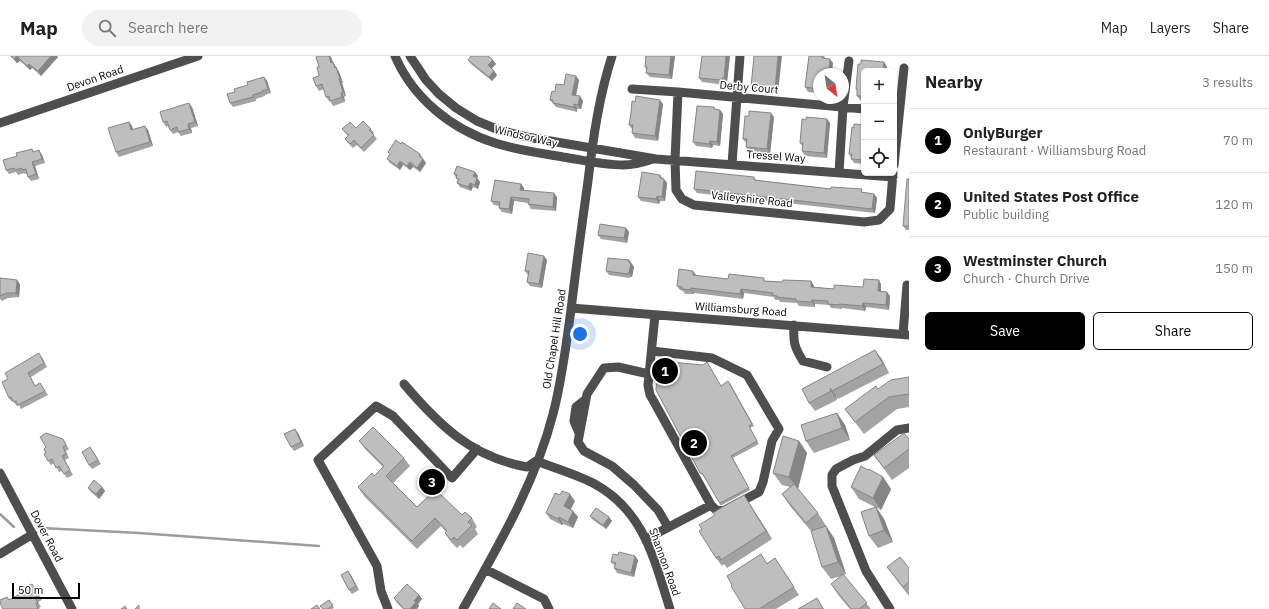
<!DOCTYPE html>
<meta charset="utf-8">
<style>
:root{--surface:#fff;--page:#f2f2f2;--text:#222;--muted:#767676;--line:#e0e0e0;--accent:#000}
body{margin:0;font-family:"IBM Plex Sans",sans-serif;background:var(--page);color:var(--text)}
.controls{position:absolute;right:12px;top:12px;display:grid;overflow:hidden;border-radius:6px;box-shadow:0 1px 3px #0004}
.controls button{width:36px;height:36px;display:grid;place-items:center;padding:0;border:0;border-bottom:1px solid var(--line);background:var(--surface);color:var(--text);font:20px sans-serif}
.compass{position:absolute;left:813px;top:12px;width:36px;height:36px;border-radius:50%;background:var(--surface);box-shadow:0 1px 3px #0004;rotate:150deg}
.scale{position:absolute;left:12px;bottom:10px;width:68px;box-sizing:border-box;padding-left:4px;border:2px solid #000;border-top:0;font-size:11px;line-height:14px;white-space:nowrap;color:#000;-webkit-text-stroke:3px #fff;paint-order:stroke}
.you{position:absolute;left:580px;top:278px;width:14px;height:14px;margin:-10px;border:3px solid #fff;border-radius:50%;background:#1a73e8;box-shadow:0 0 0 6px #1a73e833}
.badge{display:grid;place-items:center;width:26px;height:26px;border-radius:50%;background:var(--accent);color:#fff;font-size:13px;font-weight:700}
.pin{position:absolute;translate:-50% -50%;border:2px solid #fff;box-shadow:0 1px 4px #0006}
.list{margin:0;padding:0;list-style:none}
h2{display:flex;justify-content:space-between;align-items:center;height:52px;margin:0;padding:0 16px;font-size:17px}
h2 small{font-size:13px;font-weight:400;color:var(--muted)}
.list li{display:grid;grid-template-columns:26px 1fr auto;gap:12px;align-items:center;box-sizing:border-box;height:64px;padding:0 16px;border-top:1px solid var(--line)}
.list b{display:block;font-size:15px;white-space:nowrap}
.list p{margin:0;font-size:13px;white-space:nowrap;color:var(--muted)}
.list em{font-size:13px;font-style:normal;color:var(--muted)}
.actions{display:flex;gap:8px;padding:12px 16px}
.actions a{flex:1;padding:9px 0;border:1px solid var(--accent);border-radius:6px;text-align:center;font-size:14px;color:var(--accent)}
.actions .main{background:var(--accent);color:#fff}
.icon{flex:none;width:22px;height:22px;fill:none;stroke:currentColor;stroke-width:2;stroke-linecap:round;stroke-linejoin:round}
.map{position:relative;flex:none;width:909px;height:553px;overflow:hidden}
header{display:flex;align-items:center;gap:24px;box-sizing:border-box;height:56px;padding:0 20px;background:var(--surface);border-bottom:1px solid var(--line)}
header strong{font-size:19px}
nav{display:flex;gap:22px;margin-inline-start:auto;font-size:14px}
.search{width:280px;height:36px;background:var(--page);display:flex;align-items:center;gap:10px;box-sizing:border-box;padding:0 14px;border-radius:22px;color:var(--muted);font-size:15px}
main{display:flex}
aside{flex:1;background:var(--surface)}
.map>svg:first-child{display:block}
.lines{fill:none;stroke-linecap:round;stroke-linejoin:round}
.stream{stroke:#9c9c9c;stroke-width:2.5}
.minor{stroke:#4e4e4e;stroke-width:9}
.wall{fill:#a3a3a3}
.shaded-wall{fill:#858585}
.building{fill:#bebebe;stroke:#858585}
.labels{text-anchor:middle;stroke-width:3;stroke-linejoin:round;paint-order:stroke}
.street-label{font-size:11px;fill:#000;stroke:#fff}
</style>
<header>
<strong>Map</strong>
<div class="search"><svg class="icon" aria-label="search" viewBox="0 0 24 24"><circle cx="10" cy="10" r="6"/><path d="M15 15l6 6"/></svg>Search here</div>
<nav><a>Map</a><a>Layers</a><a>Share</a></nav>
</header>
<main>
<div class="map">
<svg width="909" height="553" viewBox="0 0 909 553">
<rect width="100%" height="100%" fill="#fff"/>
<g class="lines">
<path class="stream" d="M0,458L14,471
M42,472L139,477L319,490"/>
<path class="minor" d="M395,0C413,42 451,73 495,87C517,94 540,97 563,101C583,104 603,109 623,109C633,109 644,106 653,103
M410,0L426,24L439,38L456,52L477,65L499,74L527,81L656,103L893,121
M632,33L678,36L864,53
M678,36L675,104L676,134L682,143L694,149L864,166L879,164L890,153L893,117
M0,67L198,0
M732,108L740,0
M894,109L904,12
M839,117L843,51L849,5
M571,252L909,279
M794,269C793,285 794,291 803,305L827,311
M903,278L907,229
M652,295L712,302L747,319L779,373L772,385L763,426L759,436L723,455L716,454L711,449L653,344L650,339L648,329L655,259
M649,318L618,311L604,312L587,338L578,386L584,395L612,410L634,429L658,454L668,471
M404,328C439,369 471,401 527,411L536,405C555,412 575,418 593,427C644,454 654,503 670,553
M579,377L574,365L576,351L586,343
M0,417L72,553
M646,483L711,449
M0,498L33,478
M485,513L544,543L549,553
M388,553L381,535L377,510L318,404L376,350L393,360L452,422L477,393
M463,553C498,490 535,428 553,358C562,324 566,289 571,254C576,211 582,168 588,125C593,83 599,40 612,0
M890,553L866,515L832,430V419L836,413L853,404L865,400L897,374L909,372"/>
</g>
<path class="wall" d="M10,0H57L58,1L41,20L32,12L30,14L20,5L17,7Z
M471,0H490L489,1L496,8L492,12L494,15L497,19L492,25L471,8L468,4Z
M646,0H675L672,23L650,21L646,17L647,14L645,11Z
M730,0L727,26H725V29L702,26L699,22Z
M754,0L778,37L754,35L751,31Z
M809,0H824L825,2L833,7L819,18V37L808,36L805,31Z
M331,1L333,6L339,16L343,27H342L346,40L344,41L345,46L333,50L330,45H329L326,41L324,33L319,35L316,30L319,20V11Z
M884,6L887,11L886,15H864V44H860L857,40V35L856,33L861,8Z
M576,20L579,24L576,40L583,45L581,53H577V56L556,51L550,44L555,36Z
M264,21L267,25L271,37L265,39V40L256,43V45L233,51L230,47L235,36Z
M663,48L658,85L635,82L632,77V73L629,69Z
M192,51L198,70L191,72L192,77L181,80L178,76L173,78L170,74L168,70L166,71L163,66Z
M716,54H720L723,58L720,90L713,89L712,92L696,90L693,86Z
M774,61L770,98L749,95L746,91V87L743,83Z
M129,66L132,70L133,74H148L153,90L119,101L116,96Z
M830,67L827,102L805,100L802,95L803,91L800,87Z
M864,69V108L854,107L849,98L854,72Z
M356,72L371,73L374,77L373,78L377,83L364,96L357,89L353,92L348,87L345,83L348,80L342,73Z
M401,88L420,98L426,107L420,116L413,111L410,114L403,109L400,114L390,107L387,103L390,99L388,96Z
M32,93L34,96L42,99L45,107L35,110L39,123L31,125L28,121L27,118H25L24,117L18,119L16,116L9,118L6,114L17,100Z
M475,116L478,120L477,122L480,126L478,133L473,131L471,135L460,131L457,127L458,125L454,118Z
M660,119L667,127L665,145H660L659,148L641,145L638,141Z
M754,121L756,124L874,138L877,142L875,157L697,137L694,133Z
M909,122V174H906L903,170Z
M521,128L524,132V134L557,141L556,155L531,153L528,148V147L514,145L512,158L502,156L499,152V150L494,149L491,145Z
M626,172L629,176L627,187L601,183L598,179Z
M547,204L542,232L530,230L527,226L528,219L525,215Z
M629,204L634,211L632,221H630V222L609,219L606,215Z
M696,219V220L728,223L782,226L811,225L814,230V231L834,233L863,231L881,228V236L890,240L889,254L866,251L865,255L842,252V253L831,252L829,249L815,248V251L799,250L797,247L780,246L779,244H775L774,241L744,237L743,243L694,237V238H685L683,235L680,234L677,230Z
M0,222L20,228L19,241L8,242L2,245L0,243Z
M42,301L47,311L31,321L35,330L40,327L48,339L21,353L19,349L17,350L13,345L12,346L9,342L8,323Z
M881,302L889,317L838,343L836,340L837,344L815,355L809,347Z
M909,321V351L897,353L864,378L845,353L878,333Z
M730,327L754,370L750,372L759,388L733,402L750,434L722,449H720L719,446L703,419H702L700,417L721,330Z
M837,357L845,369L850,384L814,397L806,385Z
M298,377L304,390L294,395L291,391Z
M63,383L69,393L66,395L69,402L65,404L73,419L67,422L62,415L59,416L54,407L51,409L48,405L46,397Z
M909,383V412L892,424L874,399Z
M359,385L404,402L410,410L393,427L417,451L437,439L462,459L472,462L477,471L475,473L478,478L463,492L460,489L457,492L451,486L445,477L446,476L441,470L417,493L364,440L358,431L374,420L383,411L365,393Z
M799,385L807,397L798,433L818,457L826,470H825H826L834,482L846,518L843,519L871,553H850L839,540L831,528L841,520L831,523L822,511L811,475L790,450L782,438L790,431L782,429L773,417Z
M93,395L101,408L92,413L89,409Z
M883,421L891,433L881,454L876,451L884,463L893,486L878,492L869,480L875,451L859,443L851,431Z
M102,431L105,435L99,443L91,436L88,432Z
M744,439L772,483L727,512L724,508L722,510L716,502L702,473L715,459Z
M575,445L570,453L578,461L573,472L563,468L562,469L550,463L546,457Z
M590,460L609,461L612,465L606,473L593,464Z
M775,502L799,539L776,553H745L767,507Z
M638,504L634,521L617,517L614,512L615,510L611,506Z
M887,511L909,512V540L896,523Z
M348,515L359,534L352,538L349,534Z
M35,532L42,544L38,546L41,551L39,552L40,553H3L7,541L9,544Z
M419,539L422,543L418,548L419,550L417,553H403L397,547L394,542Z
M329,544L334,552L332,553H323Z"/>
<path class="shaded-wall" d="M17,0L20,5L17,7L14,3Z
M51,0H57L58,1L41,20L38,15Z
M329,0H330L331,1L334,11L331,7Z
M671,0H675L672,23L669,19Z
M726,0H730L727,26L724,22Z
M778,0H782L778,37L775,33Z
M830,3L833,7L832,18H829Z
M493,4L496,8L491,13L488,9Z
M333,6L339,16L343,27L340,23Z
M884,6L887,11L886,15H883Z
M29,8L32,12L30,14L27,10Z
M494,15L497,19L492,25L489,21Z
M576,20L579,24L575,43L572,39Z
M264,21L267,25L271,37L268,33Z
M722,22L725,26V29L722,24Z
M339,23L342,27L346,40L343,36Z
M341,37L344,41L345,46L342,41Z
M580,40L583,45L581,53L578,49Z
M660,44L663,48L658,85L655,80Z
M189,47L192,51L198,70L195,66Z
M574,48L577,53V56L574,51Z
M720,54L723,58L720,90L717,86Z
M771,57L774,61L770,98L767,93Z
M827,63L830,67L827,102L824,97Z
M129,66L132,70L134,78L131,74Z
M188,68L191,72L192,77L189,73Z
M145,70L148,74L153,90L150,86Z
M710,85L713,89L712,92L709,88Z
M39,94L42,99L45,107L42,103Z
M423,103L426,107L420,116L417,112Z
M400,105L403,109L400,114L397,110Z
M32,106L35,110L39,123L36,118Z
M410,106L413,111L410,114L407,110Z
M475,116L478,120L476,125L473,120Z
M477,122L480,126L478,133L475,129Z
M664,123L667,127L665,145L662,141Z
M470,127L473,131L471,135L468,131Z
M521,128L524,132L523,138L520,134Z
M554,137L557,141L556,155L553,151Z
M874,138L877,142L875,157L872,153Z
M657,140L660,145L659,148L656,143Z
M511,141L514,145L512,158L509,153Z
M626,172L629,176L627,187L624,182Z
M544,200L547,204L542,232L539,228Z
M629,204L634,211L632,221L629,217Z
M693,215L696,219V223L693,219Z
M17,224L20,228L19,241L16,237Z
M879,224L881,228V240L878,235Z
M811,225L814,230V235L811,231Z
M691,232L694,237V238L691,234Z
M741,233L744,237L743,243L740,238Z
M887,236L890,240L889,254L886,249Z
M812,244L815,248V251L812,246Z
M863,247L866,251L865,255L862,250Z
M875,294L881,302L889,317L883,308Z
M830,332L836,340L837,344L831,335Z
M837,357L845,369L850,384L842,372Z
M295,373L298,377L304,390L301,386Z
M799,385L807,397L798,433L789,421Z
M883,421L891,433L881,454L873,442Z
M102,431L105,435L99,443L96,438Z
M570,438L575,445L569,457L564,450Z
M744,439L750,448L772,483L766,475Z
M876,451L884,463L893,486L884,474Z
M573,455L578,461L573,472L568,466Z
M559,461L563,468L562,469L558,463Z
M609,461L612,465L606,473L603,469Z
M826,470L834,482L846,518L838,506Z
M635,500L638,504L634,521L631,517Z
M348,515L351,519L359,534L356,530Z
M419,539L422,543L418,548L419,550L417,553H410L414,545Z
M817,542L822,550L824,553H823Z"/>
<path class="building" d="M11,0H51L38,15L29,8L27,10L17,0L14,3Z
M318,0H329L331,7L333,6L335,12L336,11L340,23H339L343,36L341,37L342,41L330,45L329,40L326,41L322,28L316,30L313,22L319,20L317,11H319L316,1Z
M471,0H488L493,4L488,9L494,15L489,21L468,4Z
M646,0H671L669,19L646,17L647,11H645Z
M702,0H726L724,22H722V24L699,22Z
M754,0H778L775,33L751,31Z
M809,0H822V2L830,3L829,18H819V33L805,31Z
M861,4L884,6L883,15H864V40H857V33H856L858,8H861Z
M566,18L576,20L572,39L580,40L578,49L574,48V51L553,47V44H550L552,35L555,36L556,28L564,29Z
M264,21L268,33L262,35V36L253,39V41L230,47L227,38L235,36L234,33L248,29L247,26Z
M636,40L660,44L655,80L632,77L633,69H629L631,57L632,45L635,46Z
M189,47L195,66L188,68L189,73L178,76L177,71L170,74L167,65L163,66L160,56Z
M697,50L714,51V53L720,54L717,86L710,85L709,88L693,86Z
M749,55L771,57L767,93L746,91L747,83H743L745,60H749Z
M806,61L827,63L824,97L802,95L803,87H800L802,63L806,64Z
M363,65L371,73L369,74L374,79L361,92L354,84L350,88L345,83L349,79L342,73L350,66L356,72Z
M129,66L131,74L145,70L150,86L116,96L108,72Z
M854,68L864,69V104L851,103L852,98H849L852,71L854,72Z
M396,84L401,88L402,86L420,98L419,100L423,103L417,112L410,106L407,110L400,105L397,110L387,103L390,98L388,96Z
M32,93L33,96L39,94L42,103L32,106L36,118L28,121L26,113L22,114V112L15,114L14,112L6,114L3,104L17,100L16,97Z
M457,110L475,116L473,120L477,122L475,129L470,127L468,131L457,127L459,123L456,122L457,119L454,118Z
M696,115L754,121V124L831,133V131L862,133L861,136L874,138L872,153L694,133Z
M642,116L660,119V122L664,123L662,141L657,140L656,143L638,141Z
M909,122V170H903L907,123L909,124Z
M495,124L521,128L520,134L554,137L553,151L528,148L529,143L511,141L509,153L499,152L500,146L491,145Z
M600,168L626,172L624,182L598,179Z
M528,197L544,200L539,228L527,226L529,215H525Z
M608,202L629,204V207H631L629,217H627V218L606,215Z
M679,213L693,215V219L728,223L729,218L764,222V225L782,226L783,224L811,225V231L834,233V229L863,231L864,223L879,224L878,235L887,236L886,249L863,247L862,250L839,248V249L828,248V245L812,244V246L796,245V243L777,241V240L772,239L773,237L741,233L740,238L691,232V234L682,233V231L677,230Z
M0,222L17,224L16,237H6L0,240Z
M875,294L883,308L832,335L830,332L831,335L809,347L802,333Z
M39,297L44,307L28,317L35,330L40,327L45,335L18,349L16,345L14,346L11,341L9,342L2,326L8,323L5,317Z
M658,305L703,309L707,306L721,330L728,325L752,368L749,370L757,385L731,400L749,432L720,447L719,446L702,417H700L656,334Z
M909,321V338L889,341L855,366L845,353L876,330L878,333L891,324Z
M837,357L842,372L806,385L801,369Z
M373,371L404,402L386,420L417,451L434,435L437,439L439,437L462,459L465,456L472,462L468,466L472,469L457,484L454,481L451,484L445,477L447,475L435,462L412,485L358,431L372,417L374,420L384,410L359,385Z
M295,373L301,386L291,391L284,378Z
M46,377L63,383L66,389L63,391L66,398L62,400L70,414L64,418L59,410L56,412L52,403L48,405L44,398L46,397L44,393L46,391L40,381Z
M904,377L909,383V393L884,412L874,399Z
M783,380L799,385L789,421L773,417Z
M90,391L98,404L89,409L82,396Z
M861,410L868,414L869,413L883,421L873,442L851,431Z
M94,424L102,431L96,438L88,432Z
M794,428L818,457L806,467L782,438Z
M562,435L570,438L564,450L573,455L568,466L559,461L558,463L546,457L555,437L560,439Z
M744,439L766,475L721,504L719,500L716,502L699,475L702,473L699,469L715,459L713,457L721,452Z
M876,451L884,474L869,480L861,456Z
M596,452L609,461L603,469L590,460Z
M826,470L838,506L822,511L811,475Z
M619,496L635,500L631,517L614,512L616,507L611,506L613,498L618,499Z
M761,498L767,508L775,502L794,531L759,553H745L731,530L732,529L727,520Z
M900,501L909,512V526L903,531L887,511Z
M348,515L356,530L349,534L341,519Z
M843,518L867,547L859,553H851L831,528Z
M32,528L39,540L35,541L38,547H36L38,553H3L0,547V544L7,541L9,544L22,537L20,534Z
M407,528L419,539L414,545L416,546L410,553H404L394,542Z
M817,542L823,553H798Z
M329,544L333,549L328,553H323L320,550Z
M493,547L501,553H489Z
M517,547L526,553H513Z
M139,549V553H135Z
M317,549L320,553H311Z
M125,550L127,553H121Z"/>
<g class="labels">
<g class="street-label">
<text transform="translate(95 22) rotate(-19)" y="4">Devon Road</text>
<text transform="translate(749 31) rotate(5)" y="4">Derby Court</text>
<text transform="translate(526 80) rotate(13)" y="4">Windsor Way</text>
<text transform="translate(776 100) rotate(4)" y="4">Tressel Way</text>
<text transform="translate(752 143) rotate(6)" y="4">Valleyshire Road</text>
<text transform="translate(741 253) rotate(4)" y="4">Williamsburg Road</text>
<text transform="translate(554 283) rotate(-81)" y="4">Old Chapel Hill Road</text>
<text transform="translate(47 480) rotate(62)" y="4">Dover Road</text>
<text transform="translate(665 506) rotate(70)" y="4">Shannon Road</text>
</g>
</g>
</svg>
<div class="controls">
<button>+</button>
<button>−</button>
<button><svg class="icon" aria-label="locate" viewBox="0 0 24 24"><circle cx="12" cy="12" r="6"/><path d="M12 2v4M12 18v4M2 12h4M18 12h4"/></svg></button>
</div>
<svg class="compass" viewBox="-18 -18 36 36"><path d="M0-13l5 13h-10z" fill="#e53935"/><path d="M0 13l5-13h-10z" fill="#767676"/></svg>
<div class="scale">50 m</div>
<div class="you"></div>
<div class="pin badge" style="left:665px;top:315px">1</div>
<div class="pin badge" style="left:694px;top:387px">2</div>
<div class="pin badge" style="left:432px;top:426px">3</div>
</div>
<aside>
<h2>Nearby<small>3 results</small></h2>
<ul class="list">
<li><span class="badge">1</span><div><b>OnlyBurger</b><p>Restaurant · Williamsburg Road</p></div><em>70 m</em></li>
<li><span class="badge">2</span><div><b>United States Post Office</b><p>Public building</p></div><em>120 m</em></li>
<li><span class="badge">3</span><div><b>Westminster Church</b><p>Church · Church Drive</p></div><em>150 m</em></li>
</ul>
<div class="actions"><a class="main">Save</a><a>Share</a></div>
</aside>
</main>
